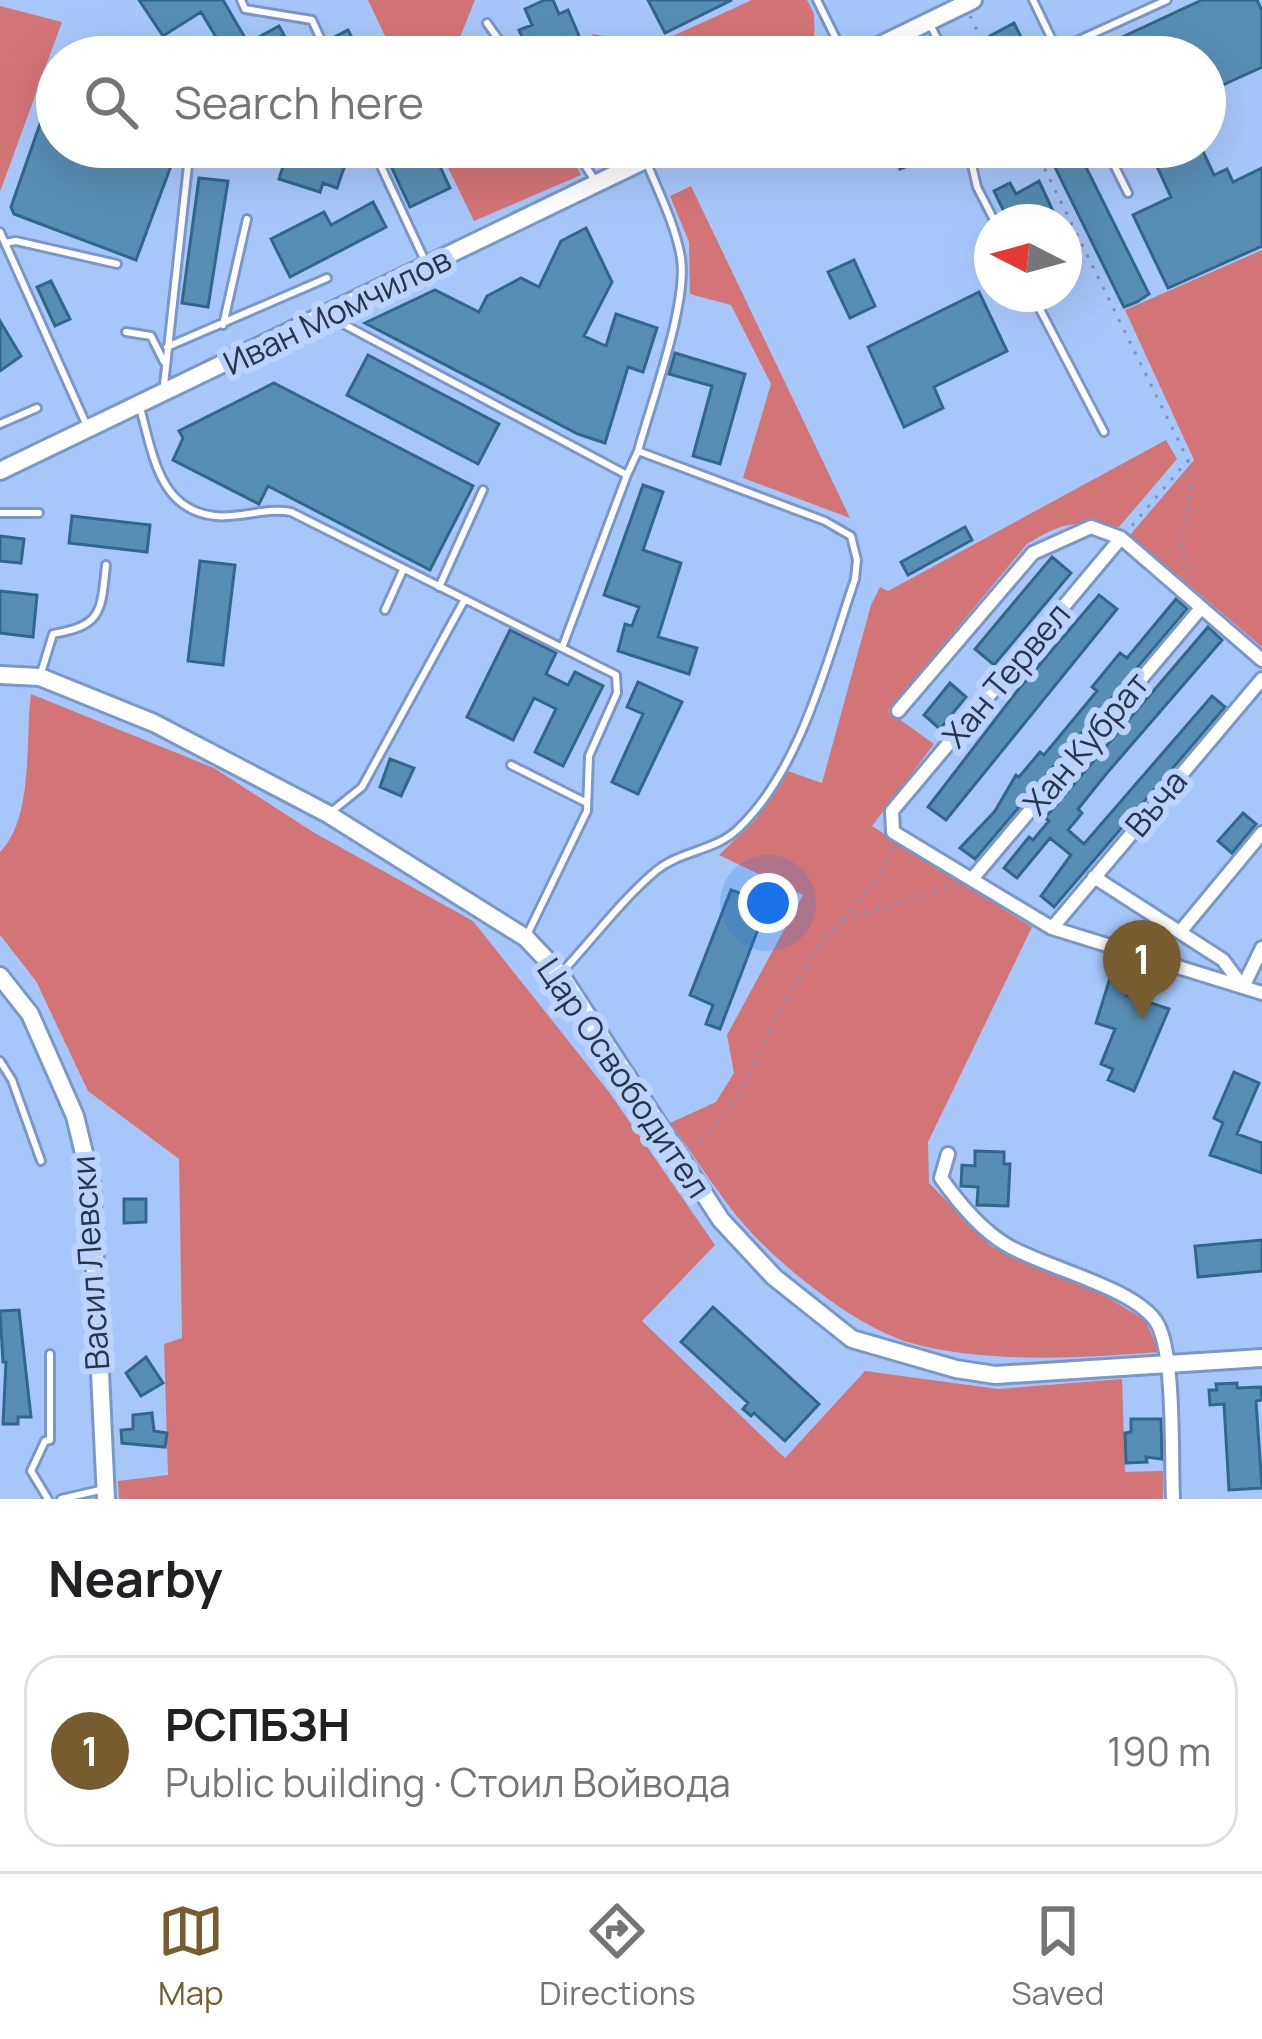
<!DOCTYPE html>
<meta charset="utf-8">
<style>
:root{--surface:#fff;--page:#f2f2f2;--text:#202124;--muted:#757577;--line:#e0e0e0;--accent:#765c2e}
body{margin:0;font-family:Manrope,sans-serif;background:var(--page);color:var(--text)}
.compass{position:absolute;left:974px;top:204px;width:108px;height:108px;border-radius:50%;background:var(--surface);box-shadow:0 12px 48px #0002;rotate:276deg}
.you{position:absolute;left:768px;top:903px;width:42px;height:42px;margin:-30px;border:9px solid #fff;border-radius:50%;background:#1a73e8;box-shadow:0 0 0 18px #1a73e833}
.badge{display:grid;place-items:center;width:78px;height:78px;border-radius:50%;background:var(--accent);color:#fff;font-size:39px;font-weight:700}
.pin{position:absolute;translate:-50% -99px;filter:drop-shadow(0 3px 6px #0008)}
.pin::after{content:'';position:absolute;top:63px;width:42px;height:36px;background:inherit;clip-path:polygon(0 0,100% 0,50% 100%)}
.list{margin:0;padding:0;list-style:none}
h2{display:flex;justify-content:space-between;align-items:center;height:156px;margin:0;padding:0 48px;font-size:51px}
h2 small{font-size:39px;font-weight:400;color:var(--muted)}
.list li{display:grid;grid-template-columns:78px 1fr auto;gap:36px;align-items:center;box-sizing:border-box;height:192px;margin:0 24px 24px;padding:0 24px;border:3px solid var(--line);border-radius:36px}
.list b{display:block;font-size:45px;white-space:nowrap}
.list p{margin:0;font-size:39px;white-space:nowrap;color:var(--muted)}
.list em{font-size:39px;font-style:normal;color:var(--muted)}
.icon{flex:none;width:66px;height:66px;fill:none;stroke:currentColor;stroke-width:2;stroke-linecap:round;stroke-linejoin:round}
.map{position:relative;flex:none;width:1262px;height:1499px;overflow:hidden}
.search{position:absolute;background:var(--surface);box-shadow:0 12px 48px #0002;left:36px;right:36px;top:36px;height:132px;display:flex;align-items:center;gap:30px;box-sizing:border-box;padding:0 42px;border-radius:66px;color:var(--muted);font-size:45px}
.sheet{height:372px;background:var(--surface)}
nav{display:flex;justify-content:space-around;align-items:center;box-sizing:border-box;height:168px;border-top:3px solid var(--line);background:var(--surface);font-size:33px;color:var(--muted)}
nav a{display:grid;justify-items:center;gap:6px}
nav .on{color:var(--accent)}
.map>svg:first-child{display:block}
.green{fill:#d37576}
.building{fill:#598eb4;stroke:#31678a;stroke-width:3}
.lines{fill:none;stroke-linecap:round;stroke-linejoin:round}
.lane-casing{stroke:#7997c8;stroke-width:12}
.street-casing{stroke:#7997c8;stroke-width:18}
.secondary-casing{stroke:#7997c8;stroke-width:22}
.path{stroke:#7b94bc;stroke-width:3;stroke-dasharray:3 9;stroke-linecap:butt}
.lane{stroke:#fff;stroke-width:6}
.street{stroke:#fff;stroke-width:12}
.secondary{stroke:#fff;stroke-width:16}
.labels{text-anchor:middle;stroke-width:12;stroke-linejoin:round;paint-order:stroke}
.street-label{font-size:33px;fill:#29354a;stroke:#bad4fd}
</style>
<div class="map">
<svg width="1262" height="1499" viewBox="0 0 1262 1499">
<rect width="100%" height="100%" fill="#a7c7fa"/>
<path class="green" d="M368,0H475L452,57H395Z
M752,0H807L814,14L815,57H603L592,34L655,44Z
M0,6L62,22L0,192Z
M438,147H567L581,175L474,221Z
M691,186L850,518L743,478L771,384L731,305L690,294L689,242L670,196Z
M1262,250V647L1130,535L1194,460L1125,310Z
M1166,440L1177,459L1119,527C1077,520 1062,522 1027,544L888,711L934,744L872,826L1032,927L928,1142L929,1183L992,1247L1102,1294L1145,1320L1160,1352C1080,1358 989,1364 911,1343C857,1328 777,1264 741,1221C715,1190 694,1155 670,1123L716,1102L734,1073L727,1035L803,895L719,855L757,818L785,770L822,783L871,605L880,587L888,591Z
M31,694L214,768L313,832L473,921L609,1092L715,1245L642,1321L785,1458L865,1371L998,1389L1122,1379L1125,1472L1163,1471V1499H119L118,1481L168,1475L164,1344L182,1338L179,1159L88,1091L36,981L0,935V852C34,818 25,740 31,694Z"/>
<path class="building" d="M139,0H223L248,43L279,26L284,35L247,57H228L201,12L163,36Z
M545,0H553L559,14L568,10L588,57H531L519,30L532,25L525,9Z
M648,0H732L665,33Z
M1202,0H1257L1262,11V67L1205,93V57H1108L1103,46Z
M1014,23L1031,57H1000L990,36Z
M348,30L362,57H338L334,50L329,40Z
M55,81L57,147H178L136,260L14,214L11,207Z
M289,147H317L338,154L337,159L346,162L337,188L323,183L320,192L279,179Z
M382,147H431L450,188L410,207Z
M891,147H959L924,165L922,160L900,169Z
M1045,147H1076L1149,294L1137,302L1124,307Z
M1148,147H1201L1214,175L1227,169L1233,182L1262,168V246L1168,288L1133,215L1171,197Z
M199,178L228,181L208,307L182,303Z
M1039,181L1058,222H1009L994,191L1010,183L1016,194Z
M373,202L386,227L290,277L271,239L324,212L331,225Z
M586,228L612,282L584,336L606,346L616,314L657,328L643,372L628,367L605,443L578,434L365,323L435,290L479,312L487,296L521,278L539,287L561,241Z
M854,260L875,306L850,318L828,272Z
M51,281L70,319L55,326L37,287Z
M979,292L1007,351L934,387L943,408L904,427L868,347Z
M0,321L21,356L0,371Z
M675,353L745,374L720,464L693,456L712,386L669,374Z
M368,355L499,424L478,464L347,395Z
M274,383L473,486L430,570L268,486L259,504L173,460L183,438L179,431Z
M643,485L663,492L643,550L681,563L658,637L697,648L689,674L618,651L625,624L632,626L639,607L604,595Z
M72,516L150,525L147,552L69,543Z
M965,527L972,540L908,575L901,562Z
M0,536L24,539L21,563L0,561Z
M1052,557L1071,573L994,665L975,649Z
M200,561L235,565L223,665L188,661Z
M0,591L37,595L33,637L0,633Z
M1099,595L1117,609L946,820L928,807L1018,690Z
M1176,599L1187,609L975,859L960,848L995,811L1016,775L1019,777L1040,752L1044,755L1097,691L1092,687L1120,653L1127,658Z
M1208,627L1222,640L1107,773L1078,809L1082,813L1068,830L1084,844L1212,696L1225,707L1054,907L1041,896L1071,855L1050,838L1017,878L1004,868L1029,837L1033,840L1049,821L1045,818Z
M510,630L556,653L546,674L568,685L575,672L603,686L563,766L535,752L556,709L534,698L513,740L467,717Z
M638,682L682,702L638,794L612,782L643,714L627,707Z
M950,683L966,697L940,729L924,715Z
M390,759L414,768L401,796L380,787Z
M1243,813L1256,824L1232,853L1218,841Z
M731,890L768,903L720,1029L706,1024L713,1005L690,995Z
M1110,978L1130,984L1127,995L1169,1009L1134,1091L1108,1080L1113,1069L1101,1064L1115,1029L1096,1023Z
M1234,1072L1259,1083L1237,1134L1262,1143V1173L1210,1155L1223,1123L1214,1118Z
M975,1151L1004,1152V1164H1010L1008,1206L977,1205L978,1187L961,1186L962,1165L975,1166Z
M124,1199H146V1222L124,1223Z
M1262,1240V1271L1198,1277L1195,1246Z
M713,1307L819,1404L785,1441L754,1413L751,1416L743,1409L748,1403L681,1342Z
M19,1310L31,1417H18V1424H3L6,1362H3L0,1311Z
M146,1357L163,1383L141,1396L126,1373Z
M1237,1383V1388L1261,1387L1262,1400L1256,1401L1262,1488L1229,1490L1224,1404L1210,1405L1209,1390H1217L1216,1384Z
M152,1413L154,1431L167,1433L165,1447L122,1443L121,1430L133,1429V1415Z
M1131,1419H1161L1162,1459L1146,1457L1147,1462L1126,1463L1125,1433L1131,1432Z"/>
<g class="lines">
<defs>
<path id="lane" d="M241,0L245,9L312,20L329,57
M817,0L845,57
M1033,0L1057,50L1167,0
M929,22L946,57
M487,23L511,57
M372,147L426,263
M573,147L594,179
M968,147L977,187L995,222
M1105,147L1128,193
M0,232L87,426
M5,243L16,241L117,264
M1032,294L1104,432
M330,317L627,475L638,451C651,403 688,304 681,258C675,224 659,193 646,161
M223,325L247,219
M126,332L151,336L164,362
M167,347L327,278
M164,385L190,147
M140,408C153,454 159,510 215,516C240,519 265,507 291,512L616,675L617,693L589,756L587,811L527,935
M0,424L37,408
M0,513H39
M439,587L483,490
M385,610L403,570
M562,648L627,475
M41,673L53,634C103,626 101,610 106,565
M511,765L585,802
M331,812L362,787L465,599
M562,972C593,939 622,899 657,870C682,850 716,851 739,828C801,769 828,658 855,579L857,560L851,536L825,521L638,451
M0,1061L12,1080L41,1161
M48,1499L31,1471L45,1441L50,1440V1354
M61,1499L100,1490"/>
<path id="street" d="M1121,538L892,811L893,832L1052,928L1262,993
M898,711L1033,553L1091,527L1121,538L1262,660
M1094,877L1223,960L1243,987L1262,948
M972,879L1201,608
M1052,928L1262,679
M1180,932L1262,833
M948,1154L941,1178C958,1202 979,1228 1005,1244C1041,1267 1139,1288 1158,1325C1175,1358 1171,1459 1173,1499"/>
<path id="secondary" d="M856,57L973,0
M0,471L672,147
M0,675L40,677L154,723L328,814L526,938L560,974L721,1220L774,1277L852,1339L956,1369L995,1375L1262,1358
M0,976L30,1014L75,1116L91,1182L106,1499"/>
</defs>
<use href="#lane" class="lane-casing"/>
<use href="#street" class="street-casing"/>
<use href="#secondary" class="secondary-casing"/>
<path class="path" d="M970,16L990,57
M1034,147L1188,460L1130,528
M1188,460L1191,490L1181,543L1191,579
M843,921L886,866L893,845
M689,1147L705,1138L739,1096L774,1020L822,940L835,926L859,914L958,885"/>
<use href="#lane" class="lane"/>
<use href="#street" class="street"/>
<use href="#secondary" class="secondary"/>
</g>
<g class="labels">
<g class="street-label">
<text transform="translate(337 311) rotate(-26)" y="12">Иван Момчилов</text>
<text transform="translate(1006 675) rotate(-50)" y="12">Хан Тервел</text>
<text transform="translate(1086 743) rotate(-50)" y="12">Хан Кубрат</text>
<text transform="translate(1156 803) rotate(-50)" y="12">Въча</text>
<text transform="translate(624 1078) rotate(56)" y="12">Цар Освободител</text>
<text transform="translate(90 1263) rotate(-94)" y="12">Васил Левски</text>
</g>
</g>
</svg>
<svg class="compass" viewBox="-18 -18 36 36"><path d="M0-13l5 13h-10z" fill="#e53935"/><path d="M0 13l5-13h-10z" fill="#757577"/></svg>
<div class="you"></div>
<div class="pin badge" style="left:1142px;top:1019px">1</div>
<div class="search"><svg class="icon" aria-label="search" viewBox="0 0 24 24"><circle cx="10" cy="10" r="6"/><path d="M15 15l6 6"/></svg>Search here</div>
</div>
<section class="sheet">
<h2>Nearby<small></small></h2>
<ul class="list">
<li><span class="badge">1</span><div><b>РСПБЗН</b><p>Public building · Стоил Войвода</p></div><em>190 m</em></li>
</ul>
</section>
<nav>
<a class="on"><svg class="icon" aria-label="map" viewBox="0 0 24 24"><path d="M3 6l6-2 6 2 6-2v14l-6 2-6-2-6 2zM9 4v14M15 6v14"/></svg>Map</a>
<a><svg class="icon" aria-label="directions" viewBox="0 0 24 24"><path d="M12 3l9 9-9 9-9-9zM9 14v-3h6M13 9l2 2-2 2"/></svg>Directions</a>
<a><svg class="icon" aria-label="saved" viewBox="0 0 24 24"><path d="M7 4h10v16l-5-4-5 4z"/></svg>Saved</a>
</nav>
